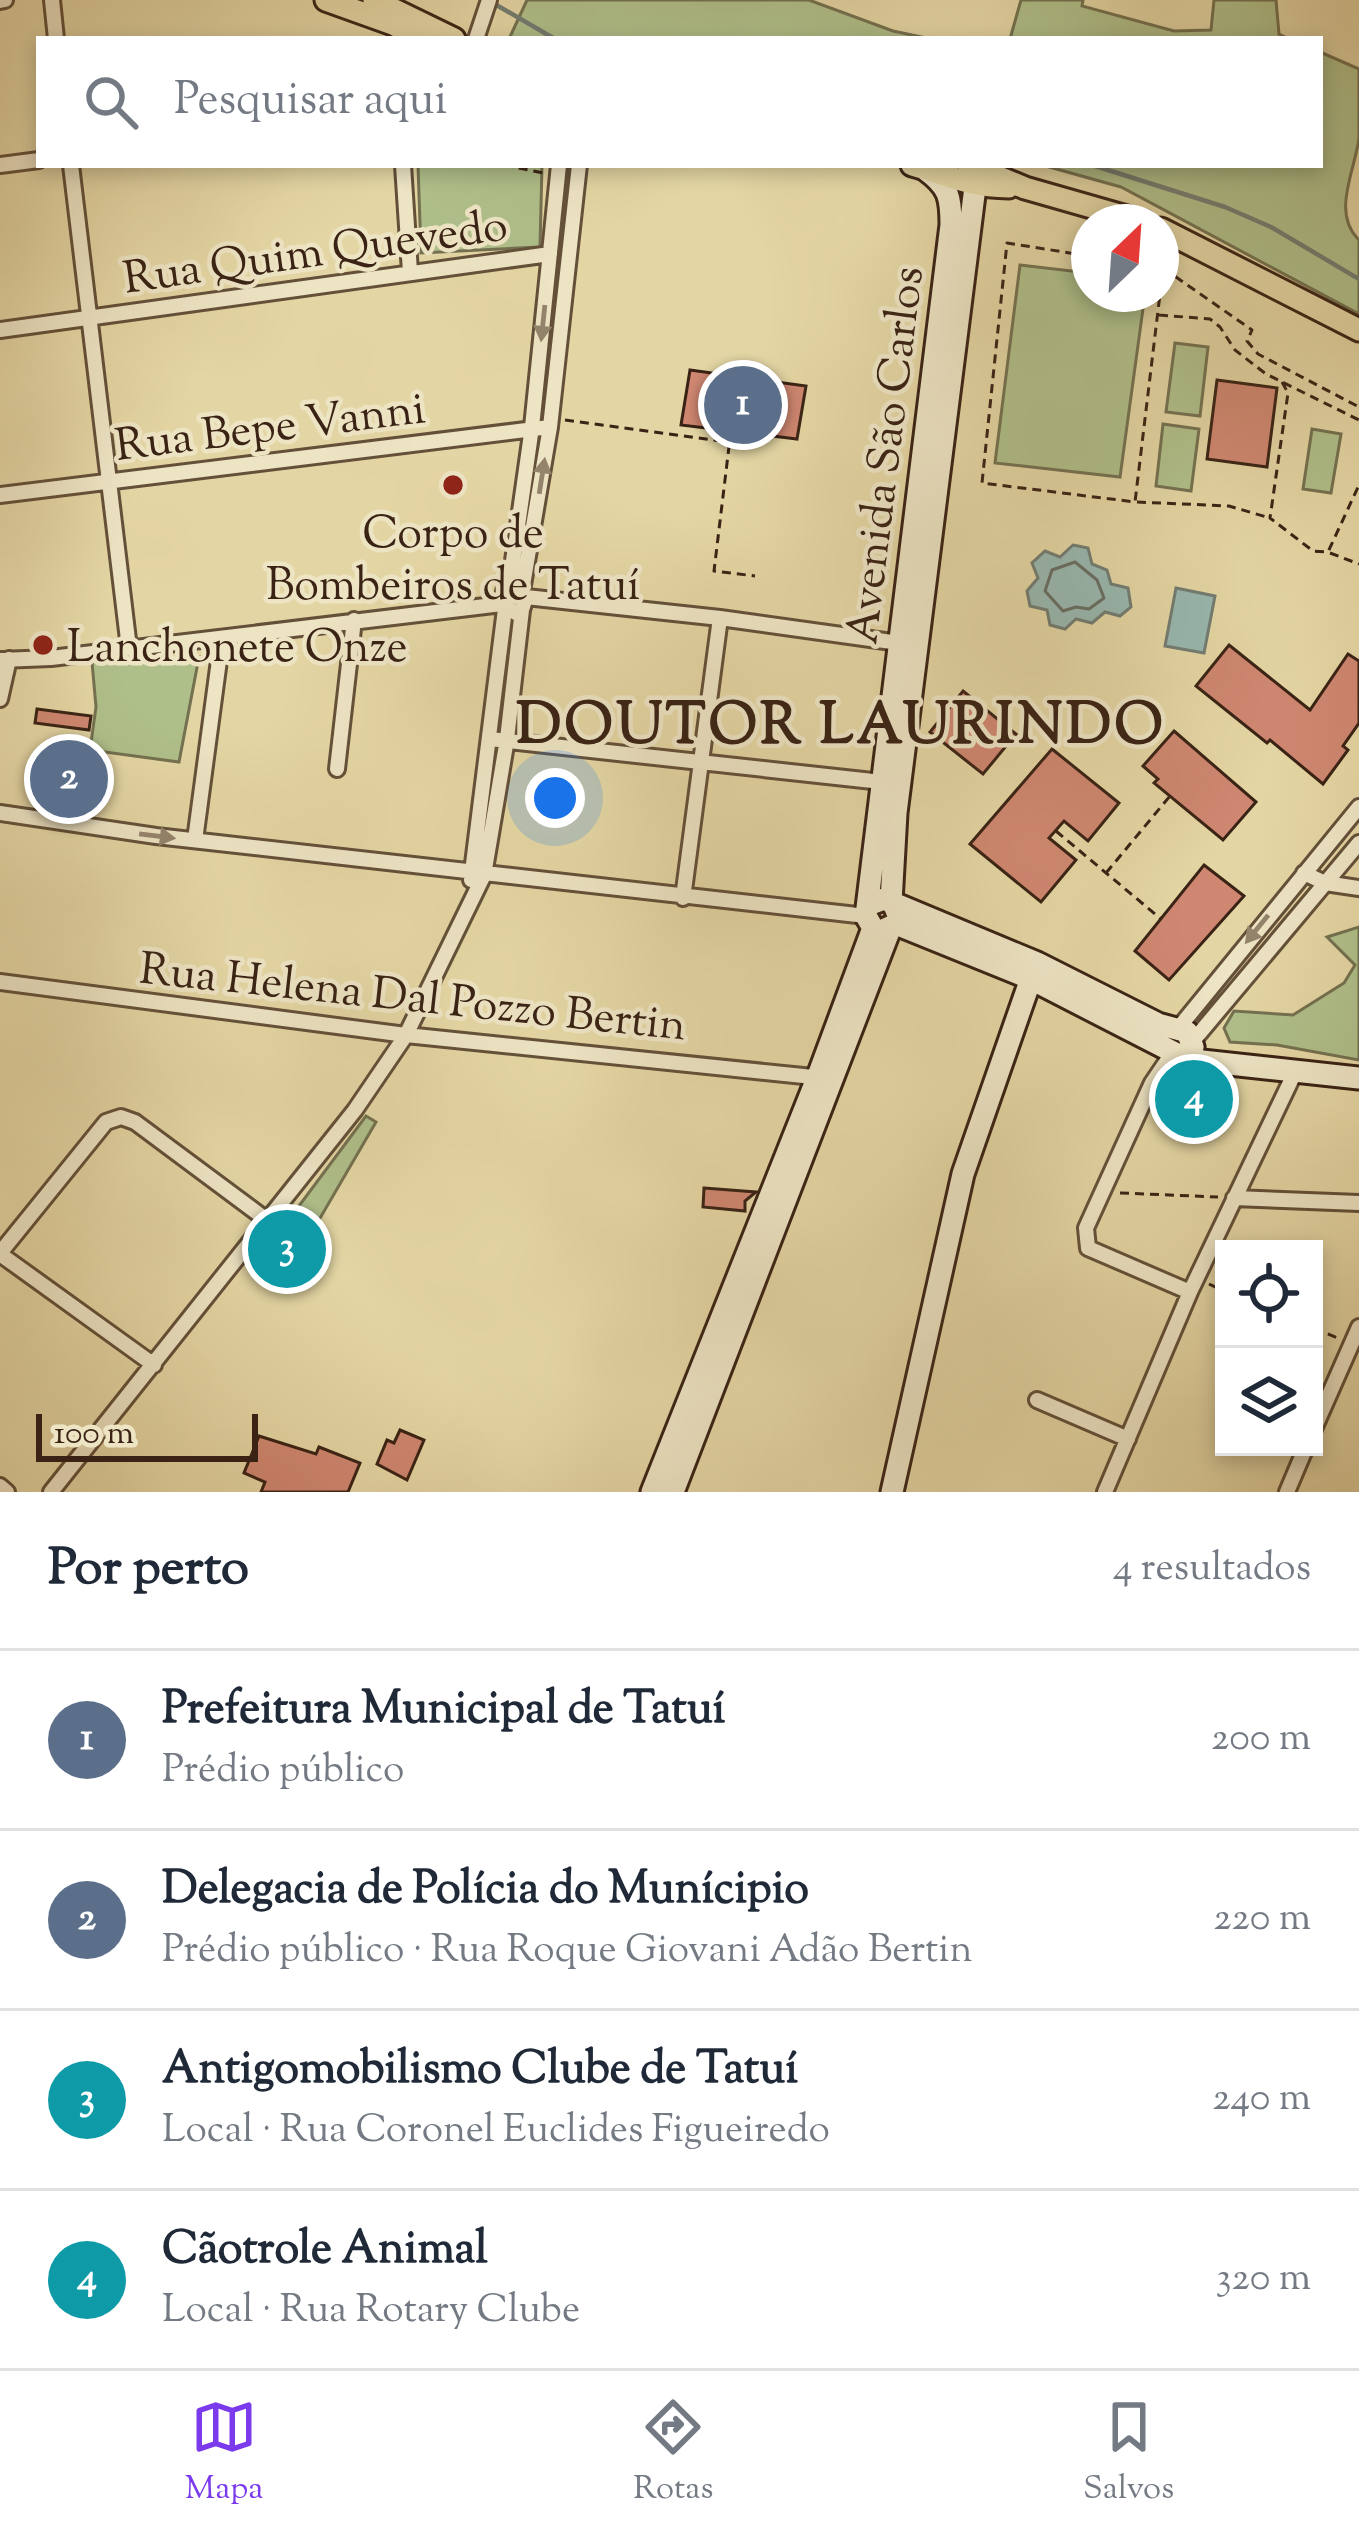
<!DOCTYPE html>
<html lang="pt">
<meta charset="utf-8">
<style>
:root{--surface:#fff;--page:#f6f6f7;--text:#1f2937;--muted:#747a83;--line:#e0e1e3;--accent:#7c3aed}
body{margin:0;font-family:"Sorts Mill Goudy",serif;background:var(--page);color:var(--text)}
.controls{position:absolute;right:36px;bottom:36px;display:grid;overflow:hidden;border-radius:0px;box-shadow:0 6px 18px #0003}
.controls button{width:108px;height:108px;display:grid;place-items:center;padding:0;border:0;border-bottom:3px solid var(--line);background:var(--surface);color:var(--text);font:60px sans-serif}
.compass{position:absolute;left:1071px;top:204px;width:108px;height:108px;border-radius:50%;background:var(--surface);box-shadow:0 6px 18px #0003;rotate:25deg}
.scale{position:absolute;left:36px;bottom:30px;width:222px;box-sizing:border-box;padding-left:12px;border:6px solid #3a2315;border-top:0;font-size:33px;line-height:42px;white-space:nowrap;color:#3a2315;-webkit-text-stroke:9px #ede4c4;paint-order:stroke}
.you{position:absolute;left:555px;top:798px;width:42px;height:42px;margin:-30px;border:9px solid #fff;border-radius:50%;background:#1a73e8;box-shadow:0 0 0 18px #1a73e833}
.badge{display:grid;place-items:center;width:78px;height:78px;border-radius:50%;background:var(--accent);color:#fff;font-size:39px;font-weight:700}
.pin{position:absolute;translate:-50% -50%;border:6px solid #fff;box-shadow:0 3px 12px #0006}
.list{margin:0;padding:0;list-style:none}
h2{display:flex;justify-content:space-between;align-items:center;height:156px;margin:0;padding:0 48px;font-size:51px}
h2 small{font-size:39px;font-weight:400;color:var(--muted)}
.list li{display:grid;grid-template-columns:78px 1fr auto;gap:36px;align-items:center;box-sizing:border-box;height:180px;padding:0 48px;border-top:3px solid var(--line)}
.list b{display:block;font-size:45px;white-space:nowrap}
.list p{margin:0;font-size:39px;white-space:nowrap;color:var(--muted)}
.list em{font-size:39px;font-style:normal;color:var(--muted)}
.icon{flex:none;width:66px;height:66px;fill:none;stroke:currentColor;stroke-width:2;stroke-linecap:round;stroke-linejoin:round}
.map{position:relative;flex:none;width:1359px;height:1492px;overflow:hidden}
.search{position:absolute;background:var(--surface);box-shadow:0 6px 18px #0003;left:36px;right:36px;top:36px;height:132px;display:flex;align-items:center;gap:30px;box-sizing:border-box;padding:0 42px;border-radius:0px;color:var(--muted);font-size:45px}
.sheet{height:876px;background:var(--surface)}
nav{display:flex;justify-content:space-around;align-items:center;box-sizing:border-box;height:168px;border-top:3px solid var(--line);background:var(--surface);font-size:33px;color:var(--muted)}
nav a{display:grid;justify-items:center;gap:6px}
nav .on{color:var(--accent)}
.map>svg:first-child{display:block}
.green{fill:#afbf8a;stroke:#747150;stroke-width:3}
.water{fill:#97b7af;stroke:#727c71;stroke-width:3}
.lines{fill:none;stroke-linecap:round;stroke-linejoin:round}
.shore{stroke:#686d62;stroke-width:3}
.stream{stroke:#727c71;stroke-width:4.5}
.building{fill:#cf8771;stroke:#3a2315;stroke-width:3}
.minor-casing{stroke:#645039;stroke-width:20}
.secondary-casing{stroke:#3a2315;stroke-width:27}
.primary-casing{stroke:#3a2315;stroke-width:27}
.path{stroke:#3a2315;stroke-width:3;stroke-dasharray:9 6;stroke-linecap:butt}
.minor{stroke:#ede4c4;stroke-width:14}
.secondary{stroke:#ede4c4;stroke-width:21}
.primary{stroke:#e4d6a4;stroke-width:21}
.oneway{fill:#94846c}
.poi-dot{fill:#8f2418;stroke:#ede4c4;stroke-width:4.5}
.labels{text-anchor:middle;stroke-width:9;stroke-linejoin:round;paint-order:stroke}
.street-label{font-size:45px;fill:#3a2315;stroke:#ede4c4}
.poi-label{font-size:45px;fill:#3a2315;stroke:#ede4c4}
.district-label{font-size:57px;font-weight:bold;letter-spacing:3px;fill:#3a2315;stroke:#ede4c4}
</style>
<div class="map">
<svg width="1359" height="1492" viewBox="0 0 1359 1492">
<rect width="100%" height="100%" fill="#e4d6a4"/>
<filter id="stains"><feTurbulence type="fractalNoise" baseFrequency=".00167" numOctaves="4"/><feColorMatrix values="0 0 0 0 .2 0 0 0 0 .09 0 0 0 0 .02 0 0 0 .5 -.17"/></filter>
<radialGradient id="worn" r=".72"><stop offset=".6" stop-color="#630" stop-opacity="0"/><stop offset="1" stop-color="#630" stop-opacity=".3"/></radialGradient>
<path class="green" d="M527,0H809L893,31L931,39H509Z
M1021,0H1083L1082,6L1174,31L1211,30L1214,0H1276L1279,34L1289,39H1010Z
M1320,52L1359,69C1359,92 1359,116 1359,138C1355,171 1331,213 1359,240V314L1121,187L1042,165H1320Z
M418,165H542L540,247L421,253Z
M1020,265L1089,273V294H1145L1120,477L995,463Z
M1175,343L1208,347L1200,416L1166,412Z
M1163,424L1199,429L1191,491L1156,486Z
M1312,429L1341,434L1331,493L1303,489Z
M199,657L179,762L90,750L96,707L92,662Z
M1359,927V1060L1277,1045L1230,1042L1224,1028L1234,1011L1293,1015L1344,983L1355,965L1327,937Z
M366,1116L376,1122L305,1244L281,1230Z"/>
<path class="water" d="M1073,545L1088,548L1092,564L1107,570L1111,584L1128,588L1131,607L1120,616L1105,612L1092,623L1076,619L1065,629L1050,625L1047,610L1030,606L1027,591L1038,578L1032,563L1045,551L1060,557Z
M1176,588L1215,596L1204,653L1165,646Z"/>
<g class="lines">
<path class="shore" d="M1075,562L1097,580L1104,598L1089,609L1076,607L1063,611L1045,591L1052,570Z"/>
<path class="stream" d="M493,3L555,39
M1092,165L1225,207L1271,227L1359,279"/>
</g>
<path class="building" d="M690,370L806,386L797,439L681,425Z
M1217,380L1277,388L1267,467L1207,459Z
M1229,645L1310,710L1348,654L1359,661V723L1343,746L1348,750L1323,784L1270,740L1267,743L1196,686Z
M963,691L1016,734L983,774L930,732Z
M37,709L91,716L89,730L35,723Z
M1174,731L1256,802L1223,840L1154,783L1158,779L1143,766Z
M1052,749L1119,803L1088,841L1064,821L1049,838L1076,860L1041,902L970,844Z
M1204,865L1244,896L1169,980L1135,951Z
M1189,1076L1211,1087L1193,1120L1173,1111Z
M704,1188L756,1192L745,1201V1211L703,1207Z
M400,1430L424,1440L407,1480L377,1464L387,1440L394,1443Z
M259,1436L316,1454L319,1447L360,1463L348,1492H261L265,1482L244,1473Z"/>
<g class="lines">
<defs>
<path id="minor" d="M52,0L56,39
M0,1L5,0
M476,39L489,0
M0,165L39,160
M71,165L129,648
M403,165L410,272
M0,330L550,254
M0,495L550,427
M509,589L532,427L559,165
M522,591L550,427L579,165
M526,597L522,610L516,613L502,604L504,592L516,588L526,597L720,618L899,643
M0,660L51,658L502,604
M0,699L9,659
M490,739L891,783
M337,769L354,620
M0,813L156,836L866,916
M195,840L222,638
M1304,873L1325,883L1359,888
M471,880L505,609
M683,898L720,618
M0,982L406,1035L823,1078
M1176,1031L1359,807
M1193,1041L1359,843
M1173,1052L1152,1083L1086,1228L1088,1248L1190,1292
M1234,1198L1359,1203
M0,1253L106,1122L121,1117L135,1122L268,1221
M0,1254L154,1365
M1037,1400L1128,1439
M1314,1429L1359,1327
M0,1486L7,1492
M51,1492L355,1110L406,1035L484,875L507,739L522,610
M1105,1492L1190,1292L1296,1070
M1287,1492L1306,1447"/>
<path id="secondary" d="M891,902L896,813L975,187L969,171
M893,903L1037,963L1158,1024L1187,1032L1193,1047L1186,1054H1177L1029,978L896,924
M871,904L884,899L893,903L899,917L896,924L881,931L873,928L866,916L951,225C951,197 949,187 926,170
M1186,1054L1202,1061L1359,1078
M652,1492L818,1076L873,928
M673,1492L890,929
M892,1492L963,1174L1035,967"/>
<path id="primary" d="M326,0L393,24L419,39
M374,0L454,39
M912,165C951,176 967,186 1009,187
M970,165L1025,188L1144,222
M1161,229L1359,330"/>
</defs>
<use href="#minor" class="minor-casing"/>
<use href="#secondary" class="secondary-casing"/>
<use href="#primary" class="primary-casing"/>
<path class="path" d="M504,165L543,173
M1089,256L1007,243L982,483L1135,502L1160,294
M1163,268L1252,330L1247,341L1258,354L1359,407
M1161,283L1163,268
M1159,315L1210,319L1220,327L1235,350L1266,374L1359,420
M1282,382L1288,393L1270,518L1313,551L1328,552L1359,485
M565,420L728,442
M731,430L714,571L755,576
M1137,502L1229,506L1270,518
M1330,553L1359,564
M1056,831L1161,919
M1106,873L1170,796
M1120,1193L1218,1197
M1209,1284L1224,1291
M1314,1328L1340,1339"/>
<use href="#minor" class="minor"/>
<use href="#secondary" class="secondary"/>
<use href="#primary" class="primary"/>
</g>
<defs><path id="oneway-solid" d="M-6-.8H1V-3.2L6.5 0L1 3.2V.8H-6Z" transform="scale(3)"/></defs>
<g class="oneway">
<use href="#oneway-solid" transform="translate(543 323) rotate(96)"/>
<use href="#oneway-solid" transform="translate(542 476) rotate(-81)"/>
<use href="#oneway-solid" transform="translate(157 836) rotate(7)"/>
<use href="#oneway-solid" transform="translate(1257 929) rotate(129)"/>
</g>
<g class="poi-dot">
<circle cx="453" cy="485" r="12"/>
<circle cx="43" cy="645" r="12"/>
</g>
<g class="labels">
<g class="street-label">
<text transform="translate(315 250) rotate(-8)" y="16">Rua Quim Quevedo</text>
<text transform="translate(270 425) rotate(-7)" y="16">Rua Bepe Vanni</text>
<text transform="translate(883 455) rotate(-83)" y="16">Avenida São Carlos</text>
<text transform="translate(413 995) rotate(6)" y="16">Rua Helena Dal Pozzo Bertin</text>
</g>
<g class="poi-label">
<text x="453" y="547">Corpo de<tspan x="453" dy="52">Bombeiros de Tatuí</tspan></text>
<text x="67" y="661" text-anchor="start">Lanchonete Onze</text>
</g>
<g class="district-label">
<text x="841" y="742">DOUTOR LAURINDO</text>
</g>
</g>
<rect width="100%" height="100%" filter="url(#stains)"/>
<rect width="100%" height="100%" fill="url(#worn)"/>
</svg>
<div class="controls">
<button><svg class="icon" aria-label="locate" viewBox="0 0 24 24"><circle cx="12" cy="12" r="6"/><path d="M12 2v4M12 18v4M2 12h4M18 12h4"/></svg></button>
<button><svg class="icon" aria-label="layers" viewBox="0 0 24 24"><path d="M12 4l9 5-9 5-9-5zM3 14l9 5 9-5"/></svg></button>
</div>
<svg class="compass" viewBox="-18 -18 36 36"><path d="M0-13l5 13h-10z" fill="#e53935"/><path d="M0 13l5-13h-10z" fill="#747a83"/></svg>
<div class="scale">100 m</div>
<div class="you"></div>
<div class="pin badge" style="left:743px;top:405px;background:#5c6f8a">1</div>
<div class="pin badge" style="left:69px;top:779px;background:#5c6f8a">2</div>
<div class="pin badge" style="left:287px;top:1249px;background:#0f9aa8">3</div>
<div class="pin badge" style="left:1194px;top:1099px;background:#0f9aa8">4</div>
<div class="search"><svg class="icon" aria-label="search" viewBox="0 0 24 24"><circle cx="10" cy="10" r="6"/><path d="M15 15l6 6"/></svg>Pesquisar aqui</div>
</div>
<section class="sheet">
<h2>Por perto<small>4 resultados</small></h2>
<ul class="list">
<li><span class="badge" style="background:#5c6f8a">1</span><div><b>Prefeitura Municipal de Tatuí</b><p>Prédio público</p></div><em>200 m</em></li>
<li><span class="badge" style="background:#5c6f8a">2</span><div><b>Delegacia de Polícia do Munícipio</b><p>Prédio público · Rua Roque Giovani Adão Bertin</p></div><em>220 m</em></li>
<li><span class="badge" style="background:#0f9aa8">3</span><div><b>Antigomobilismo Clube de Tatuí</b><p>Local · Rua Coronel Euclides Figueiredo</p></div><em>240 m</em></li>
<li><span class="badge" style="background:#0f9aa8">4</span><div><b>Cãotrole Animal</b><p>Local · Rua Rotary Clube</p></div><em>320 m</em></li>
</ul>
</section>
<nav>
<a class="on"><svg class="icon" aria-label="map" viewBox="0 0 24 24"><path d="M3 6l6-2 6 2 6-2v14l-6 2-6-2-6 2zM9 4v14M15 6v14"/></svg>Mapa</a>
<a><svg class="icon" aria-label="directions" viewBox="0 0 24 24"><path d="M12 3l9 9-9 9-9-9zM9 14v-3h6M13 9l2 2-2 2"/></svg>Rotas</a>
<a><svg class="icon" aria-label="saved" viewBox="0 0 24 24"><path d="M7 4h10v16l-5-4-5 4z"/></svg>Salvos</a>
</nav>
